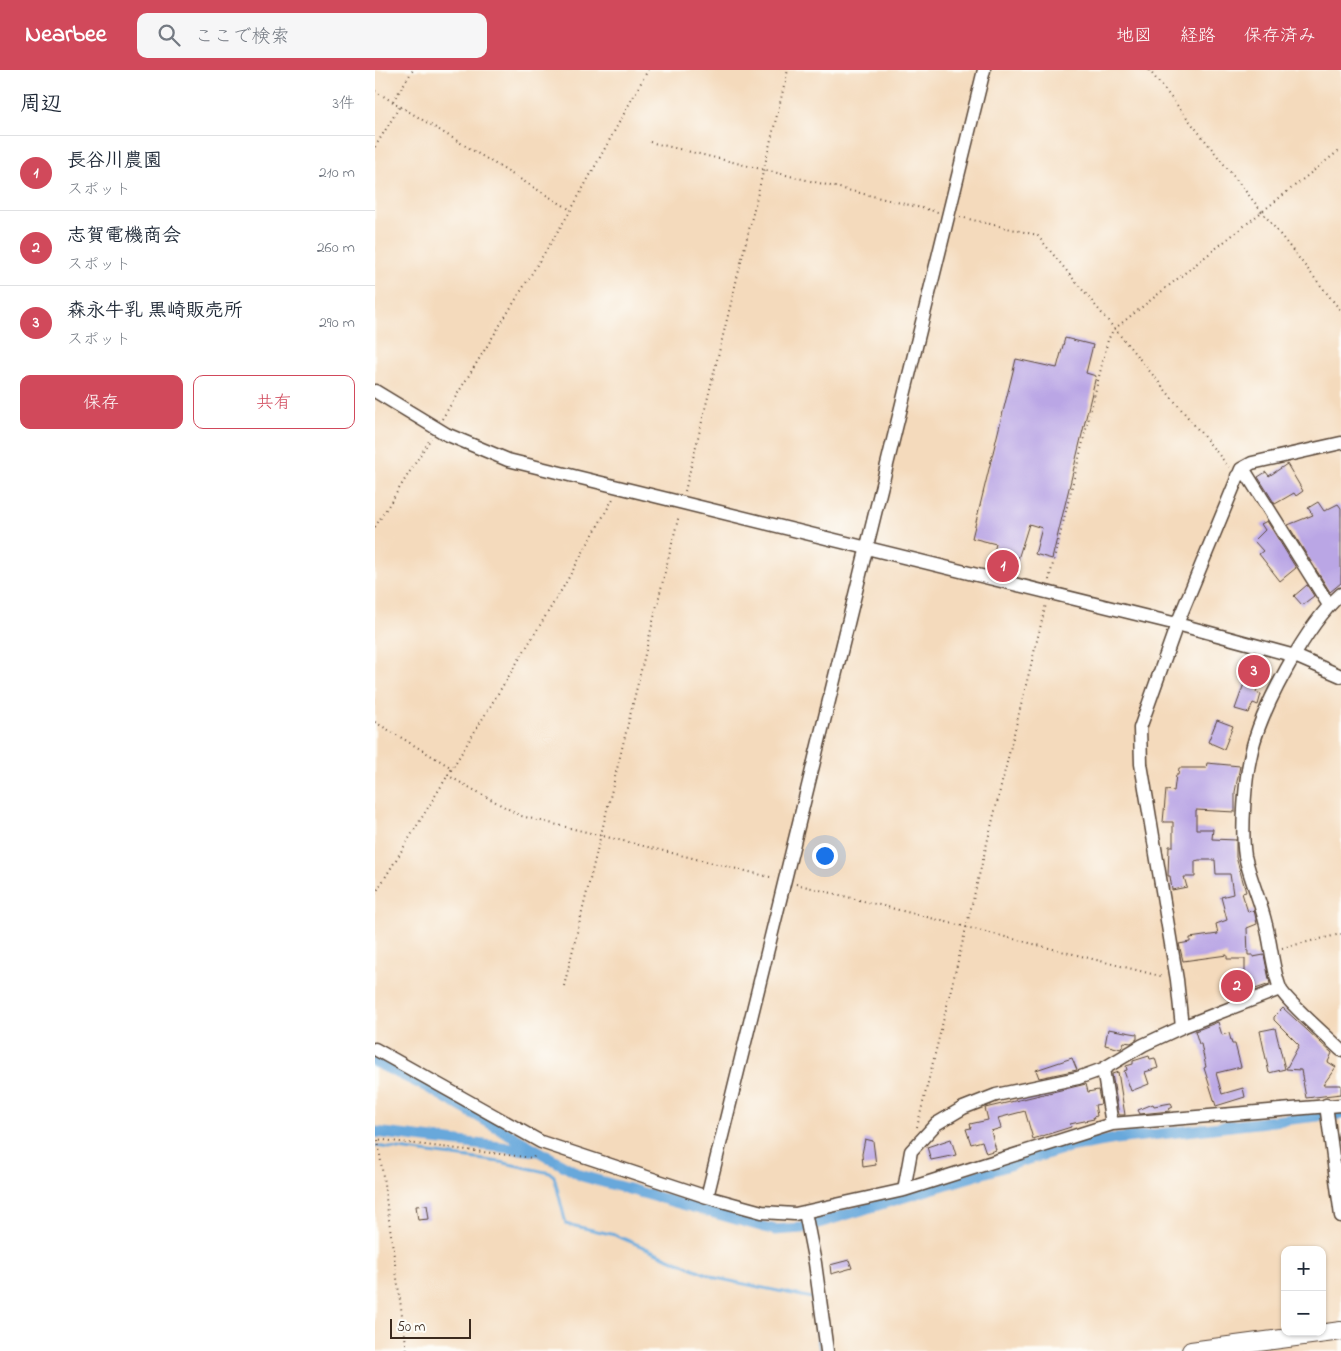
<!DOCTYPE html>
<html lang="ja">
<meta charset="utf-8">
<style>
:root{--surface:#fff;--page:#f6f6f7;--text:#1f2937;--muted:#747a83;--line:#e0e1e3;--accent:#d1495b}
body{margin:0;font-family:"Indie Flower","Klee One",sans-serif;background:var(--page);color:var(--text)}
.controls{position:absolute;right:15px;bottom:15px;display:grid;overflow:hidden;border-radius:10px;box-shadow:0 1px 4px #0004}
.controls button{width:45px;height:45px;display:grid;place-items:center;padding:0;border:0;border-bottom:1px solid var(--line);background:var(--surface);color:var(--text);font:25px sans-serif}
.scale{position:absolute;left:15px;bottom:12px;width:81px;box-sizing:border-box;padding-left:5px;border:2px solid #3b2a1e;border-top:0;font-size:14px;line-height:18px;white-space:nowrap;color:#3b2a1e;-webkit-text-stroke:4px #fdfcf7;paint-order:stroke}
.you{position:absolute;left:449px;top:785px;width:18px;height:18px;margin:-12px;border:4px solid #fff;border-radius:50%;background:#1a73e8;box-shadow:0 0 0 8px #1a73e833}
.badge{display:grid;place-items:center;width:32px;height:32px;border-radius:50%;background:var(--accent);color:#fff;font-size:16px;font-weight:700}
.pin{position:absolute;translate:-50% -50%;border:2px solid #fff;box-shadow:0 1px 5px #0006}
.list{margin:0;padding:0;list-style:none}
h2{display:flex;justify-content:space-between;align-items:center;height:65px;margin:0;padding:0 20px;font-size:21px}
h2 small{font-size:16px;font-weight:400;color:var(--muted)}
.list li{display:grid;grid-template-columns:32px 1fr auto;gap:15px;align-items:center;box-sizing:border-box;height:75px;padding:0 20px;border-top:1px solid var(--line)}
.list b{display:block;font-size:19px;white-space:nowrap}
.list p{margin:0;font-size:16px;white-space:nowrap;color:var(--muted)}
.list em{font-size:16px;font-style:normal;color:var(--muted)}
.actions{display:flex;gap:10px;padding:15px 20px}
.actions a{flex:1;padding:11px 0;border:1px solid var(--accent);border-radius:10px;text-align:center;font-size:18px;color:var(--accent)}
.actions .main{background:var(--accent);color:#fff}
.icon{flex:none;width:28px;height:28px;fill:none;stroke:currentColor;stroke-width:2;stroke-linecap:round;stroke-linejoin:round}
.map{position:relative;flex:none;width:966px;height:1281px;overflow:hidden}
header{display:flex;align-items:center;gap:30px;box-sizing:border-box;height:70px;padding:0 25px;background:var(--accent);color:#fff}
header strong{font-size:24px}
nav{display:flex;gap:28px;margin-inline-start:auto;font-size:18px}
.search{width:350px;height:45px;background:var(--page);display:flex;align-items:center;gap:12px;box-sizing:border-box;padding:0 18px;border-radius:10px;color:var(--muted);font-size:19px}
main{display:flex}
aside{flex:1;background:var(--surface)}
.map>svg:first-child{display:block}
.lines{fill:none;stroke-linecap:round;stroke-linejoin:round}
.stream{stroke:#67a8db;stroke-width:3}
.canal{stroke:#67a8db;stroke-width:11}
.building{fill:#baa6e5}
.street-casing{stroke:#574436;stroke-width:15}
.secondary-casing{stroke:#574436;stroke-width:20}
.path{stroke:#574436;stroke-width:2;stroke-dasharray:1 4;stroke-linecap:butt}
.street{stroke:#fff;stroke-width:12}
.secondary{stroke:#fff;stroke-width:18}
</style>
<header>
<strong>Nearbee</strong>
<div class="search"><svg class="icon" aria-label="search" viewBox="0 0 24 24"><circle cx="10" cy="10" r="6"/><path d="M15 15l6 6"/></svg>ここで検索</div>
<nav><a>地図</a><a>経路</a><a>保存済み</a></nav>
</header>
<main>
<aside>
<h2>周辺<small>3件</small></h2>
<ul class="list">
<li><span class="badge">1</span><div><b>長谷川農園</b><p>スポット</p></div><em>210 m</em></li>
<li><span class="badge">2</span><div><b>志賀電機商会</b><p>スポット</p></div><em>260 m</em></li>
<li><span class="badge">3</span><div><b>森永牛乳 黒崎販売所</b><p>スポット</p></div><em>290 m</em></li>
</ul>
<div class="actions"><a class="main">保存</a><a>共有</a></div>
</aside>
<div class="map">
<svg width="966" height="1281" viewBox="0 0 966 1281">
<rect width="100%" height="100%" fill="#fdfcf7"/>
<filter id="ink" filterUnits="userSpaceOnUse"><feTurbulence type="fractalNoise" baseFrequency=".02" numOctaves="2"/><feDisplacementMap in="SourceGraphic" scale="10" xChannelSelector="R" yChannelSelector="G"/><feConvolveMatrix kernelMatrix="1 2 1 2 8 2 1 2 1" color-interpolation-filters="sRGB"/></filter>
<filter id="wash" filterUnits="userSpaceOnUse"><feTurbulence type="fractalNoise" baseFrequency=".0096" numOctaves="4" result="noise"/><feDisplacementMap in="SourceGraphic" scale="20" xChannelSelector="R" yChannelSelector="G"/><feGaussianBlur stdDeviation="1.12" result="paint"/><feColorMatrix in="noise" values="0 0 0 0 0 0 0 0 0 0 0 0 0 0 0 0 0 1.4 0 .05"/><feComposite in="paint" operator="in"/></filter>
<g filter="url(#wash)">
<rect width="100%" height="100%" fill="#f4dabc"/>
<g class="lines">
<path class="stream" d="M0,1076L125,1092L175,1103L179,1106L191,1154L240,1165L341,1208L437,1228L445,1281"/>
<path class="canal" d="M0,992L50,1016L207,1106L400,1160L427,1158L694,1077L741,1069L943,1046
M960,1045L966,1044
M0,1062L160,1081"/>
</g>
<g id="blocks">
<path class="building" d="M690,268L718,275L711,303L721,306L677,489L660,484L667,458L654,454L638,505L614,500L621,474L597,468L641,289L682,298Z
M912,394L928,421L921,426L919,423L900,434L883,407L891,402L894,406Z
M943,432L949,441L963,434L966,438V513L955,522L913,455L938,445L933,438Z
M892,451L921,498L905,511L884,484L888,481L879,471L890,460L886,454Z
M932,515L939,526L927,535L919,526Z
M874,588L892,595L881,622L886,624L883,635L878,633L874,643L860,639L870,611L865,609Z
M842,650L858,656L849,679L833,672Z
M832,693L865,696L860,722V742L821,740V759H838L837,769L861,770V787L871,822L867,823L873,842L879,840L882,854L872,858L873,885H878V887L889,885L895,914L857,927L850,911L870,903V889H852V885L808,891L804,874L815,872V868L843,864L841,854L852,850L846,827L858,824L855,804H841L840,790H824L820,791V807H809L812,817L797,820L795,806H793L794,776H798V752H788L791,720L799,721L801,705H803L804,698H831Z
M908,938L957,983L953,992L961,997L948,1015H966V1024L931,1028L926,1000L911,999L924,975L899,950V947Z
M843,952L847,965L854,963L857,974H860L866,997L841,1003L847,1024L868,1018L870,1027L841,1036L829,998L831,997L826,974H824L820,961Z
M900,958L910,999L894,1003L885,961Z
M733,959L762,964V969L756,973L749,972L746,979L730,975Z
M774,986L775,989L780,988L783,998L770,1002L774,1014L756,1021L749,1001L752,1000L751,996L758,994V991Z
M697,988L702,1000L664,1008L661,1000Z
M743,1002L750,1045H744L737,1004Z
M711,1014L713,1022L723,1020L726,1034L720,1035L722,1046L718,1047L719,1049L695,1054L696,1057L658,1069L650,1041L623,1048L626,1058L616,1061L621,1080L611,1083L607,1071L596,1074L591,1059L596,1058L595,1054L613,1050L610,1038Z
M796,1033L798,1037L794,1039L795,1041L765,1044L763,1040L778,1034L779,1036Z
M490,1069L498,1071L501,1095L488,1097L487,1084Z
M576,1069L581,1085L556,1090L552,1077Z
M52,1135L54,1149L43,1150L41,1136Z
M474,1190L477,1198L456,1204L455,1195Z"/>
</g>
</g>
<g filter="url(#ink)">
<use href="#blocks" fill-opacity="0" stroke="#574436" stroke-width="1"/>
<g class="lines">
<defs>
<path id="street" d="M0,321L71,364L133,390L802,554L920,586L966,606
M862,406L871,403L954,535
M966,524C932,554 885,640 876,684C870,709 866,761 870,786C875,809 886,832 891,855C896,874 898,901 905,918C909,929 955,969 966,980
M807,957L802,910L766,694L765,658L802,554L866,399L877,393L966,373
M0,979L166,1072L332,1127L387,1142L420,1144L529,1120L737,1054L966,1035
M728,999L737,1054
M951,1035L966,1146
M529,1120L536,1081L561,1054L588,1038L621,1025L703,1008L728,999L768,975L807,957L905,919
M332,1127L609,0
M430,1142L440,1193L452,1281"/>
<path id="secondary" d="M816,1281L966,1261"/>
</defs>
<use href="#street" class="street-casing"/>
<use href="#secondary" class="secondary-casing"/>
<path class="path" d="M774,0L966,241
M0,21L196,140
M18,31L38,0
M275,72L563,142
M0,77L25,36
M585,147L662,165L854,397
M67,349L196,140L273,0
M310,421L413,0
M0,457L56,368
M674,510L733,270L738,260L966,79
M0,652L77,698
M72,705L146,746L399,808
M421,814L789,907
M0,824L189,516L239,427
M907,878L966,864
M189,916L304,445
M542,1057L671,534
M0,1069L158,1088L161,1083
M3,1070L32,1281"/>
<use href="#street" class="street"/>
<use href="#secondary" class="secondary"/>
</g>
</g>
</svg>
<div class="controls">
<button>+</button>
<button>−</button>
</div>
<div class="scale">50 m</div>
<div class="you"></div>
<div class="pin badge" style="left:628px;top:496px">1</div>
<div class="pin badge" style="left:862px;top:916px">2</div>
<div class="pin badge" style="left:879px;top:601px">3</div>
</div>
</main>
